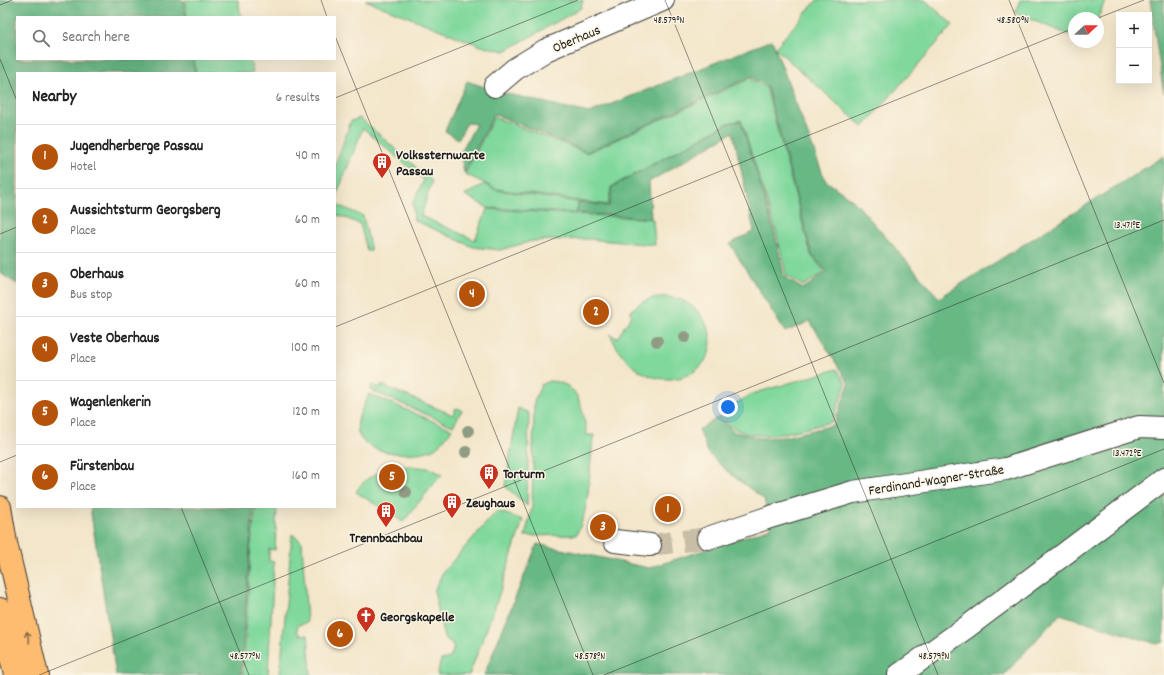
<!DOCTYPE html>
<meta charset="utf-8">
<style>
:root{--surface:#fff;--page:#f6f6f6;--text:#222;--muted:#767676;--line:#e0e0e0;--accent:#b45309}
body{margin:0;font-family:Dekko,sans-serif;background:var(--page);color:var(--text)}
.controls{position:absolute;right:12px;top:12px;display:grid;overflow:hidden;border-radius:0px;box-shadow:0 4px 16px #0002}
.controls button{width:36px;height:36px;display:grid;place-items:center;padding:0;border:0;border-bottom:1px solid var(--line);background:var(--surface);color:var(--text);font:20px sans-serif}
.compass{position:absolute;left:1068px;top:12px;width:36px;height:36px;border-radius:50%;background:var(--surface);box-shadow:0 4px 16px #0002;rotate:68deg}
.you{position:absolute;left:728px;top:407px;width:14px;height:14px;margin:-10px;border:3px solid #fff;border-radius:50%;background:#1a73e8;box-shadow:0 0 0 6px #1a73e833}
.badge{display:grid;place-items:center;width:26px;height:26px;border-radius:50%;background:var(--accent);color:#fff;font-size:13px;font-weight:700}
.pin{position:absolute;translate:-50% -50%;border:2px solid #fff;box-shadow:0 1px 4px #0006}
.list{margin:0;padding:0;list-style:none}
h2{display:flex;justify-content:space-between;align-items:center;height:52px;margin:0;padding:0 16px;font-size:17px}
h2 small{font-size:13px;font-weight:400;color:var(--muted)}
.list li{display:grid;grid-template-columns:26px 1fr auto;gap:12px;align-items:center;box-sizing:border-box;height:64px;padding:0 16px;border-top:1px solid var(--line)}
.list b{display:block;font-size:15px;white-space:nowrap}
.list p{margin:0;font-size:13px;white-space:nowrap;color:var(--muted)}
.list em{font-size:13px;font-style:normal;color:var(--muted)}
.icon{flex:none;width:22px;height:22px;fill:none;stroke:currentColor;stroke-width:2;stroke-linecap:round;stroke-linejoin:round}
.map{position:relative;flex:none;width:1164px;height:675px;overflow:hidden}
.search{position:absolute;background:var(--surface);box-shadow:0 4px 16px #0002;left:16px;top:16px;width:320px;height:44px;display:flex;align-items:center;gap:10px;box-sizing:border-box;padding:0 14px;border-radius:0px;color:var(--muted);font-size:15px}
.panel{position:absolute;background:var(--surface);box-shadow:0 4px 16px #0002;left:16px;top:72px;width:320px;height:436px;border-radius:0px}
.map>svg:first-child{display:block}
.green{fill:#80d89d;stroke:#4e7a5c}
.forest{fill:#68b884;stroke:#426a50}
.lines{fill:none;stroke-linecap:round;stroke-linejoin:round}
.minor-tunnel{stroke:#c8bea7;stroke-width:22;stroke-dasharray:22 11;stroke-linecap:butt}
.minor-casing{stroke:#3c3a36;stroke-width:24}
.major-casing{stroke:#3c3a36;stroke-width:24}
.minor{stroke:#fff;stroke-width:22}
.major{stroke:#fdbc70;stroke-width:22}
.tree{fill:#909b83}
.oneway{stroke:#8c6c46}
.ticks{fill:none;stroke:#1c1c1c;stroke-width:1;stroke-opacity:0.45}
.labels{text-anchor:middle;stroke-width:3;stroke-linejoin:round;paint-order:stroke}
.street-label{font-size:14px;fill:#1c1c1c;stroke:#fcf5e5}
.poi-label{font-size:14px;font-weight:bold;fill:#1c1c1c;stroke:#fcf5e5;text-anchor:start}
.ticks-label{font-size:10px;text-anchor:middle;fill:#1c1c1c;stroke:#fcf5e5;stroke-width:3;stroke-linejoin:round;paint-order:stroke}
</style>
<div class="map">
<svg width="1164" height="675" viewBox="0 0 1164 675">
<rect width="100%" height="100%" fill="#fcf5e5"/>
<filter id="ink" filterUnits="userSpaceOnUse"><feTurbulence type="fractalNoise" baseFrequency=".025" numOctaves="2"/><feDisplacementMap in="SourceGraphic" scale="8" xChannelSelector="R" yChannelSelector="G"/><feConvolveMatrix kernelMatrix="1 2 1 2 8 2 1 2 1" color-interpolation-filters="sRGB"/></filter>
<filter id="wash" filterUnits="userSpaceOnUse"><feTurbulence type="fractalNoise" baseFrequency=".012" numOctaves="4" result="noise"/><feDisplacementMap in="SourceGraphic" scale="16" xChannelSelector="R" yChannelSelector="G"/><feGaussianBlur stdDeviation="0.9" result="paint"/><feColorMatrix in="noise" values="0 0 0 0 0 0 0 0 0 0 0 0 0 0 0 0 0 1.4 0 .05"/><feComposite in="paint" operator="in"/></filter>
<g filter="url(#wash)">
<rect width="100%" height="100%" fill="#f3e6ca"/>
<path class="green" d="M185,0H238L241,17H187Z
M365,0H583L581,8L505,51L481,46Z
M817,0H925L953,25L863,127L775,48Z
M1020,0H1105L1098,19L1074,18V37L1015,13Z
M194,59H250L253,73H196Z
M749,79L766,87L811,255L825,272L803,286L786,275L777,234L741,120L728,123L611,187L608,205L496,189L465,174L494,117L587,153Z
M360,118L432,181L421,216L475,240L487,209L653,219L655,245L586,239L532,241L500,250L473,247L414,220L413,202L424,180L363,128L335,199V165L351,121Z
M484,184L496,190L578,202L577,213L488,208L465,195Z
M335,204L363,216L371,251H367L360,224L335,214Z
M657,297C674,296 689,300 700,314C743,370 646,417 610,334L617,338L632,315L630,313C637,303 645,300 657,297Z
M837,369L846,384L832,422C803,428 763,444 735,429C729,426 724,417 720,413L752,394Z
M549,381C581,382 582,409 587,435H594C588,467 592,506 576,535L525,536L532,508L534,402L541,385Z
M372,385L380,388L381,385L453,415L456,408L462,410L453,426L370,390Z
M369,394L452,429C447,436 442,443 435,448C418,458 363,456 358,432C355,419 364,406 369,394Z
M518,408L529,413L527,506L505,486Z
M409,466L428,468L442,474L403,522L356,492C366,473 389,469 409,466Z
M256,507H277L275,550L269,549V561L274,562L268,675H243L251,546Z
M497,511L523,520L493,613L469,675H437L441,660L450,658L454,648L451,642L444,638L434,591L443,572Z
M292,534L302,542L307,623L298,625L297,630L300,635H308L311,675H280Z"/>
<path class="forest" d="M0,0H183L186,17H17V59H193L195,73H17V284L0,273Z
M1150,0H1164V93L1162,82Z
M772,40L825,180L855,202L939,298L1164,156V642L1157,644L1060,614L1004,675H484L537,544L649,568L771,528L764,499L729,473L708,453L699,430L720,416L734,432L759,438L784,437L834,425L849,384L810,321L785,332L730,244L754,231L733,132L649,182L651,218L577,213L578,202L609,206L612,187L729,123L741,121L775,234L784,277L803,289L827,272L812,255L767,86L750,77L587,152L494,114L464,173L461,152L476,124L467,123L458,139L445,131L467,81L496,91L589,113Z
M90,507H254L250,546L241,675H116Z"/>
</g>
<g filter="url(#ink)">
<g class="lines">
<path class="minor-tunnel" d="M650,545L708,538"/>
<defs>
<path id="minor" d="M495,86L515,69L546,50L663,0
M708,538L767,518L853,492L1006,469L1139,427L1164,428
M615,541L650,545
M899,675L967,627L1164,479"/>
<path id="major" d="M0,507L6,543L37,675
M0,609L15,675"/>
</defs>
<use href="#minor" class="minor-casing"/>
<use href="#major" class="major-casing"/>
<use href="#minor" class="minor"/>
<use href="#major" class="major"/>
</g>
<g class="tree">
<circle cx="685" cy="337" r="6"/>
<circle cx="657" cy="341" r="6"/>
<circle cx="468" cy="431" r="6"/>
<circle cx="466" cy="452" r="6"/>
<circle cx="406" cy="492" r="6"/>
</g>
<defs><path id="oneway-shaft" d="M-6 0H5M1.5-3L5.5 0L1.5 3" fill="none" stroke-width="1.6" stroke-linecap="round" stroke-linejoin="round"/></defs>
<use class="oneway" href="#oneway-shaft" transform="translate(28 637) rotate(-103)"/>
</g>
<path class="ticks" d="M321,0L327,17M665,0L938,675M1009,0L1164,383M0,5L12,0M1098,18L1144,0M335,36L593,675M0,59L17,101M335,98L578,0M0,234L17,227M335,327L1074,28M0,462L17,455M181,507L249,675M39,675L1164,220M604,675L1164,449"/>
<defs>
<symbol id="building-pin" viewBox="-11 -11 22 30"><path d="M0 17L-7.5 6A9.5 9.5 0 1 1 7.5 6Z" fill="#c8321e" stroke="#fcf5e5"/><path d="M-4-6H4V6H1V3H-1V6H-4ZM-2.5-4.3h1.7v1.8h-1.7ZM.8-4.3h1.7v1.8H.8ZM-2.5-1h1.7V.8h-1.7ZM.8-1h1.7V.8H.8Z" fill="#fff"/></symbol>
<symbol id="church-pin" viewBox="-11 -11 22 30"><path d="M0 17L-7.5 6A9.5 9.5 0 1 1 7.5 6Z" fill="#c8321e" stroke="#fcf5e5"/><path d="M-1.2-6h2.4v3.5h3.3v2.4h-3.3V6h-2.4V-.1h-3.3v-2.4h3.3Z" fill="#fff"/></symbol>
</defs>
<g fill-rule="evenodd">
<use href="#building-pin" x="371" y="151" width="22" height="30"/>
<use href="#building-pin" x="478" y="462" width="22" height="30"/>
<use href="#building-pin" x="441" y="491" width="22" height="30"/>
<use href="#building-pin" x="375" y="500" width="22" height="30"/>
<use href="#church-pin" x="355" y="605" width="22" height="30"/>
</g>
<g class="labels">
<g class="street-label">
<text transform="translate(576 38) rotate(-23)" y="5">Oberhaus</text>
<text transform="translate(936 479) rotate(-9)" y="5">Ferdinand-Wagner-Straße</text>
</g>
<g class="poi-label">
<text x="396" y="159">Volkssternwarte<tspan x="396" dy="16">Passau</tspan></text>
<text x="503" y="478">Torturm</text>
<text x="466" y="507">Zeughaus</text>
<text x="386" y="542" text-anchor="middle">Trennbachbau</text>
<text x="380" y="621">Georgskapelle</text>
</g>
</g>
<g class="ticks-label">
<text x="669" y="23">48.579°N</text>
<text x="1013" y="23">48.580°N</text>
<text x="1127" y="228">13.471°E</text>
<text x="1127" y="456">13.472°E</text>
<text x="245" y="659">48.577°N</text>
<text x="590" y="659">48.578°N</text>
<text x="934" y="659">48.579°N</text>
</g>
</svg>
<div class="controls">
<button>+</button>
<button>−</button>
</div>
<svg class="compass" viewBox="-18 -18 36 36"><path d="M0-13l5 13h-10z" fill="#e53935"/><path d="M0 13l5-13h-10z" fill="#767676"/></svg>
<div class="you"></div>
<div class="pin badge" style="left:668px;top:509px">1</div>
<div class="pin badge" style="left:596px;top:312px">2</div>
<div class="pin badge" style="left:603px;top:527px">3</div>
<div class="pin badge" style="left:472px;top:294px">4</div>
<div class="pin badge" style="left:392px;top:477px">5</div>
<div class="pin badge" style="left:340px;top:634px">6</div>
<div class="search"><svg class="icon" aria-label="search" viewBox="0 0 24 24"><circle cx="10" cy="10" r="6"/><path d="M15 15l6 6"/></svg>Search here</div>
<section class="panel">
<h2>Nearby<small>6 results</small></h2>
<ul class="list">
<li><span class="badge">1</span><div><b>Jugendherberge Passau</b><p>Hotel</p></div><em>40 m</em></li>
<li><span class="badge">2</span><div><b>Aussichtsturm Georgsberg</b><p>Place</p></div><em>60 m</em></li>
<li><span class="badge">3</span><div><b>Oberhaus</b><p>Bus stop</p></div><em>60 m</em></li>
<li><span class="badge">4</span><div><b>Veste Oberhaus</b><p>Place</p></div><em>100 m</em></li>
<li><span class="badge">5</span><div><b>Wagenlenkerin</b><p>Place</p></div><em>120 m</em></li>
<li><span class="badge">6</span><div><b>Fürstenbau</b><p>Place</p></div><em>160 m</em></li>
</ul>
</section>
</div>
